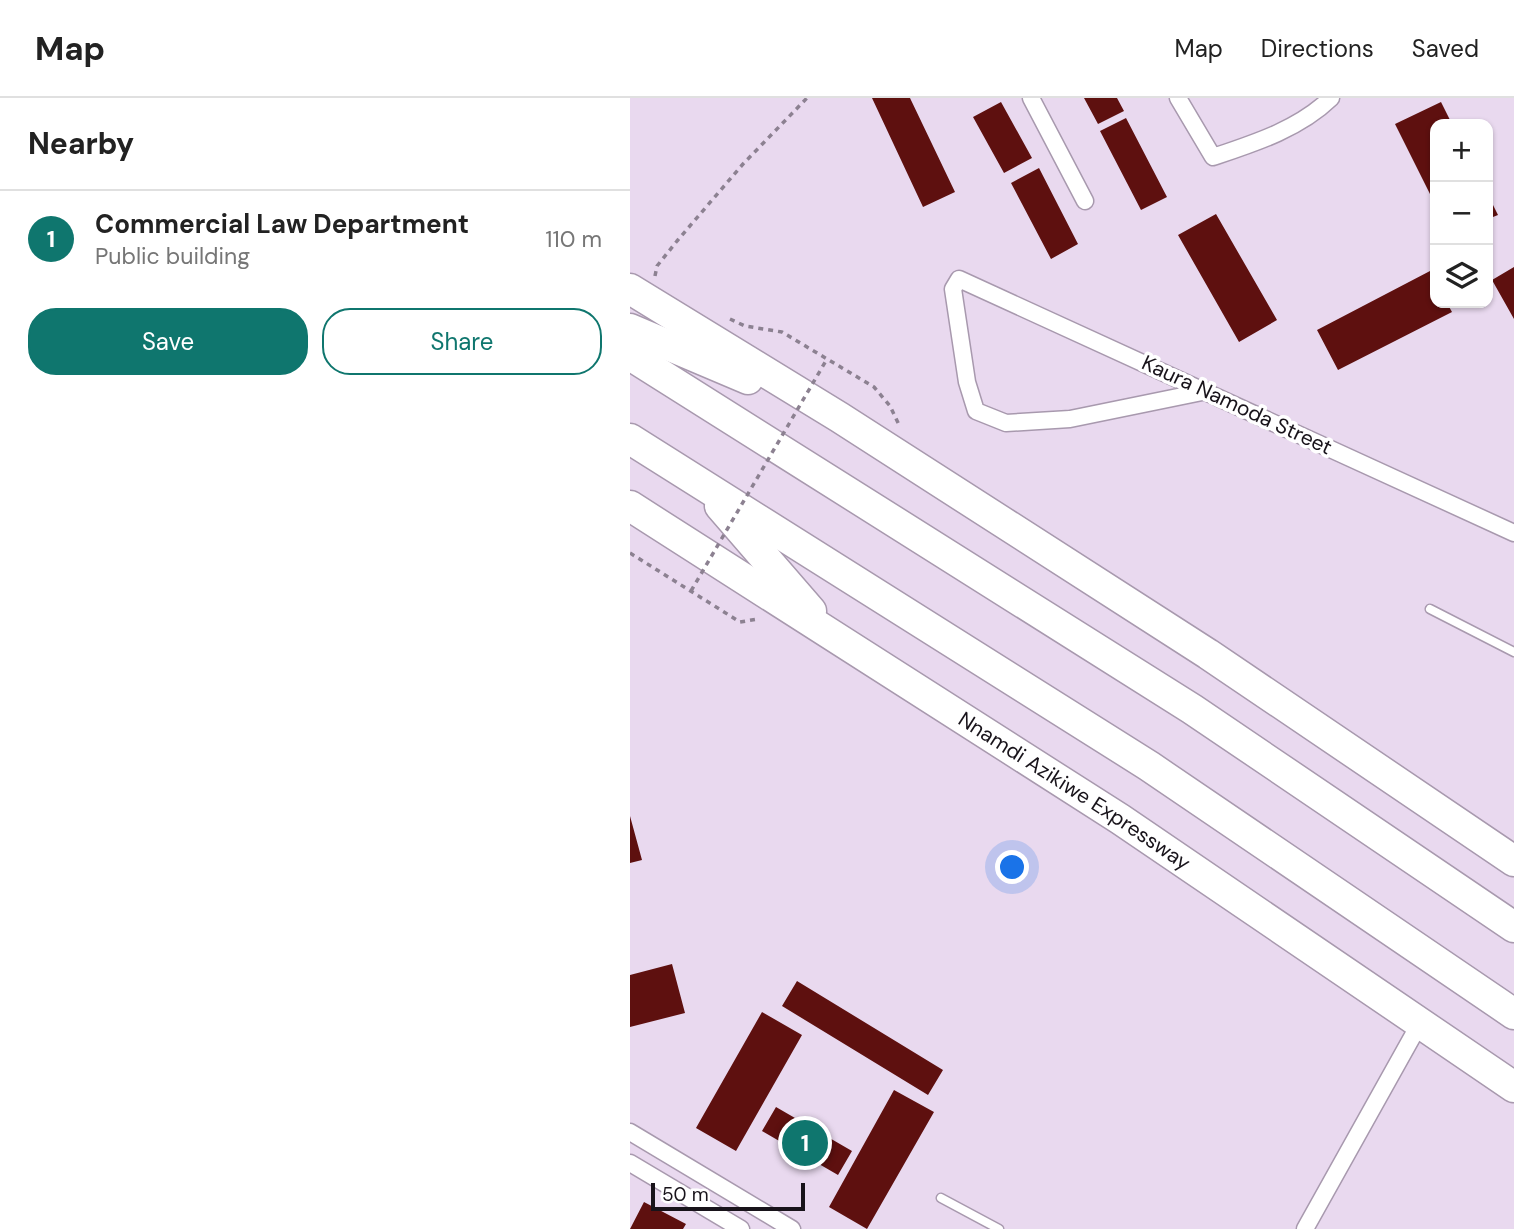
<!DOCTYPE html>
<meta charset="utf-8">
<style>
:root{--surface:#fff;--page:#f2f2f2;--text:#222;--muted:#767676;--line:#e0e0e0;--accent:#0f766e}
body{margin:0;font-family:"DM Sans",sans-serif;background:var(--page);color:var(--text)}
.controls{position:absolute;right:21px;top:21px;display:grid;overflow:hidden;border-radius:14px;box-shadow:0 2px 5px #0004}
.controls button{width:63px;height:63px;display:grid;place-items:center;padding:0;border:0;border-bottom:2px solid var(--line);background:var(--surface);color:var(--text);font:35px sans-serif}
.scale{position:absolute;left:21px;bottom:18px;width:154px;box-sizing:border-box;padding-left:7px;border:4px solid #18131a;border-top:0;font-size:19px;line-height:24px;white-space:nowrap;color:#18131a;-webkit-text-stroke:5px #fff;paint-order:stroke}
.you{position:absolute;left:383px;top:770px;width:24px;height:24px;margin:-18px;border:5px solid #fff;border-radius:50%;background:#1a73e8;box-shadow:0 0 0 10px #1a73e833}
.badge{display:grid;place-items:center;width:46px;height:46px;border-radius:50%;background:var(--accent);color:#fff;font-size:23px;font-weight:700}
.pin{position:absolute;translate:-50% -50%;border:4px solid #fff;box-shadow:0 2px 7px #0006}
.list{margin:0;padding:0;list-style:none}
h2{display:flex;justify-content:space-between;align-items:center;height:91px;margin:0;padding:0 28px;font-size:30px}
h2 small{font-size:23px;font-weight:400;color:var(--muted)}
.list li{display:grid;grid-template-columns:46px 1fr auto;gap:21px;align-items:center;box-sizing:border-box;height:98px;padding:0 28px;border-top:2px solid var(--line)}
.list b{display:block;font-size:26px;white-space:nowrap}
.list p{margin:0;font-size:23px;white-space:nowrap;color:var(--muted)}
.list em{font-size:23px;font-style:normal;color:var(--muted)}
.actions{display:flex;gap:14px;padding:21px 28px}
.actions a{flex:1;padding:16px 0;border:2px solid var(--accent);border-radius:28px;text-align:center;font-size:24px;color:var(--accent)}
.actions .main{background:var(--accent);color:#fff}
.icon{flex:none;width:38px;height:38px;fill:none;stroke:currentColor;stroke-width:2;stroke-linecap:round;stroke-linejoin:round}
.map{position:relative;flex:none;width:884px;height:1131px;overflow:hidden}
header{display:flex;align-items:center;gap:42px;box-sizing:border-box;height:98px;padding:0 35px;background:var(--surface);border-bottom:2px solid var(--line)}
header strong{font-size:33px}
nav{display:flex;gap:38px;margin-inline-start:auto;font-size:24px}
main{display:flex}
aside{flex:1;background:var(--surface)}
.map>svg:first-child{display:block}
.building{fill:#5e100f}
.lines{fill:none;stroke-linecap:round;stroke-linejoin:round}
.lane-casing{stroke:#a899ae;stroke-width:11}
.street-casing{stroke:#a899ae;stroke-width:19}
.highway-casing{stroke:#a899ae;stroke-width:33}
.path{stroke:#8c8191;stroke-width:3.5;stroke-dasharray:5 5;stroke-linecap:butt}
.lane{stroke:#fff;stroke-width:8}
.street{stroke:#fff;stroke-width:16}
.highway{stroke:#fff;stroke-width:30}
.path-bridge{stroke:#8c8191;stroke-width:3.5;stroke-dasharray:5 5;stroke-linecap:butt}
.labels{text-anchor:middle;stroke-width:7;stroke-linejoin:round;paint-order:stroke}
.street-label{font-size:21px;fill:#18131a;stroke:#fff}
</style>
<header>
<strong>Map</strong>
<nav><a>Map</a><a>Directions</a><a>Saved</a></nav>
</header>
<main>
<aside>
<h2>Nearby<small></small></h2>
<ul class="list">
<li><span class="badge">1</span><div><b>Commercial Law Department</b><p>Public building</p></div><em>110 m</em></li>
</ul>
<div class="actions"><a class="main">Save</a><a>Share</a></div>
</aside>
<div class="map">
<svg width="884" height="1131" viewBox="0 0 884 1131">
<rect width="100%" height="100%" fill="#e9d9ef"/>
<path class="building" d="M242,0H280L325,94L293,109Z
M454,0H487L494,13L468,26Z
M371,4L402,60L374,75L343,19Z
M811,4L822,26H805V106L765,26Z
M496,20L537,99L511,112L470,33Z
M409,70L448,146L421,161L381,85Z
M858,97L868,117L858,121Z
M586,116L647,222L609,244L548,137Z
M884,169V221L862,182Z
M800,173L805,183V205H817L822,214L708,272L687,232Z
M0,718L12,762L0,765Z
M42,866L55,915L0,929V877Z
M167,883L313,972L298,997L152,908Z
M132,914L172,937L106,1053L66,1030Z
M264,992L304,1014L237,1131L199,1109Z
M146,1009L222,1053L208,1077L132,1033Z
M14,1104L56,1126L53,1131H0Z"/>
<g class="lines">
<defs>
<path id="lane" d="M800,511L884,554
M311,1100L369,1131"/>
<path id="street" d="M401,0L455,103
M548,0L583,59C625,45 669,31 701,0
M577,293L440,321L376,325L346,313L337,284L323,191L329,181L884,435
M0,1034L162,1131
M0,1065L111,1131
M675,1131L790,925"/>
<g id="highway">
<path d="M0,191L209,319L578,556L884,763"/>
<path d="M0,231L118,281"/>
<path d="M0,257L562,611L884,829"/>
<path d="M0,341L519,668L884,916"/>
<path id="s1" d="M0,408L490,721L884,989"/>
<path d="M90,408L181,513"/>
</g>
</defs>
<use href="#lane" class="lane-casing"/>
<use href="#street" class="street-casing"/>
<use href="#highway" class="highway-casing"/>
<path class="path" d="M25,178L27,168L47,143L113,66L177,0
M100,221L115,228L152,234L244,289L260,308L270,329
M0,455L110,524L128,521"/>
<use href="#lane" class="lane"/>
<use href="#street" class="street"/>
<use href="#highway" class="highway"/>
<path class="path-bridge" d="M61,493L197,261"/>
</g>
<g class="labels">
<g class="street-label">
<text transform="translate(607 307) rotate(25)" y="7">Kaura Namoda Street</text>
<text dy="7" stroke="none"><textPath href="#s1" startOffset="528">Nnamdi Azikiwe Expressway</textPath></text>
</g>
</g>
</svg>
<div class="controls">
<button>+</button>
<button>−</button>
<button><svg class="icon" aria-label="layers" viewBox="0 0 24 24"><path d="M12 4l9 5-9 5-9-5zM3 14l9 5 9-5"/></svg></button>
</div>
<div class="scale">50 m</div>
<div class="you"></div>
<div class="pin badge" style="left:175px;top:1045px">1</div>
</div>
</main>
